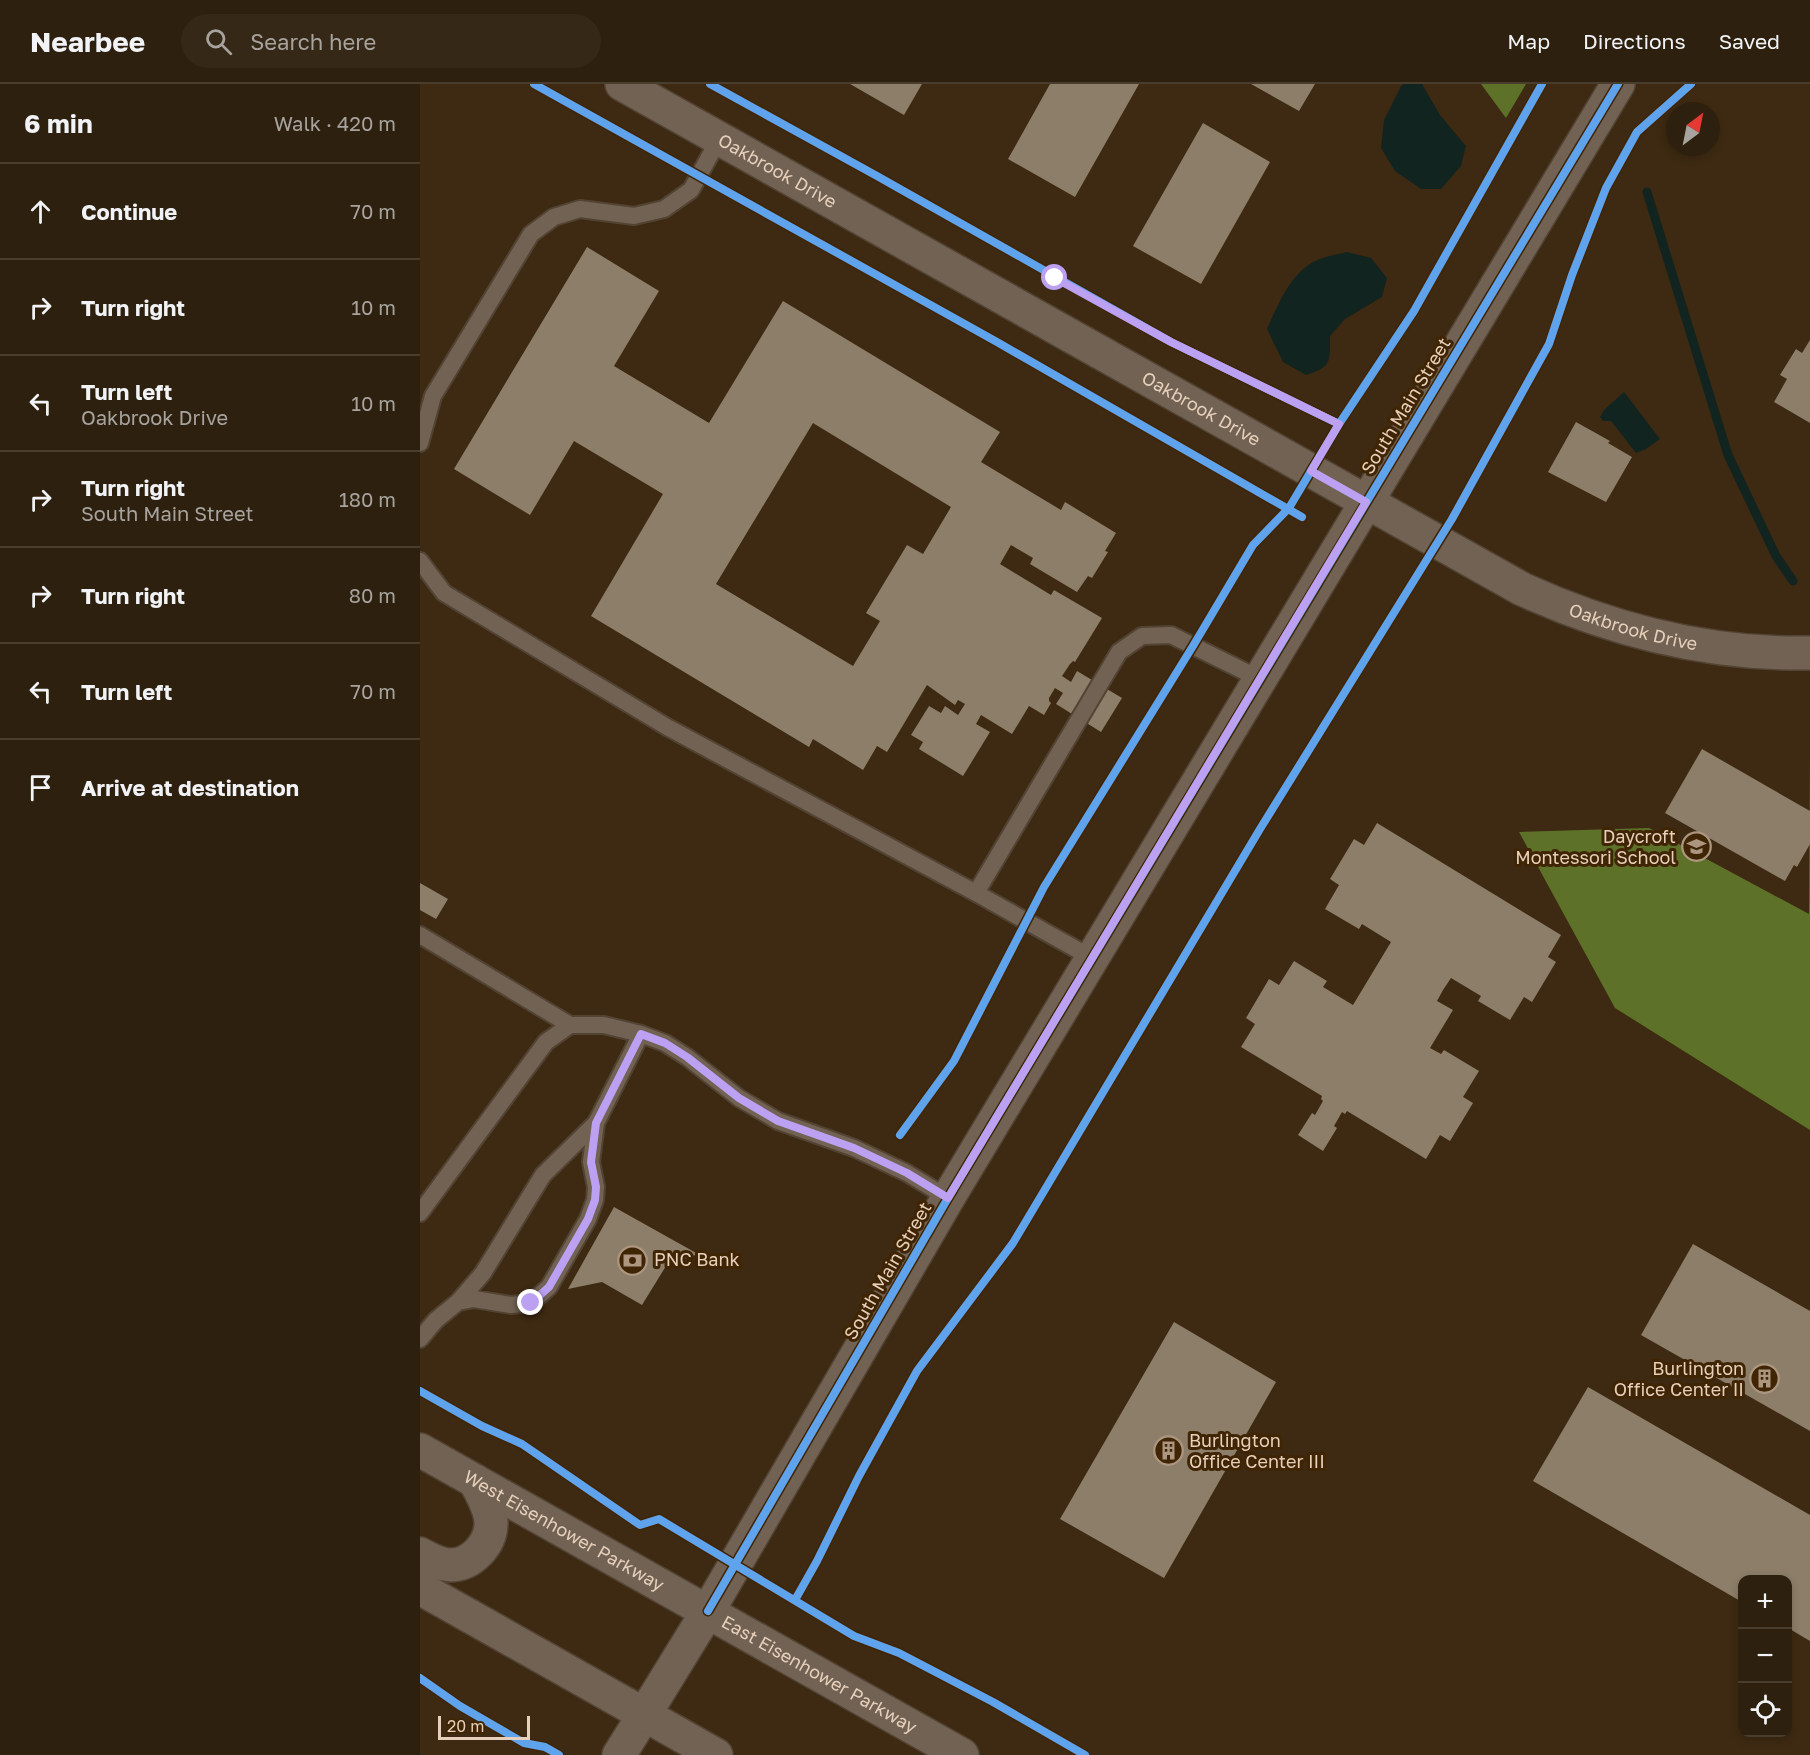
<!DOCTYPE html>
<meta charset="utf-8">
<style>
:root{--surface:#2e200e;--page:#362817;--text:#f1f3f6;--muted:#a7a39e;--line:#493e2e}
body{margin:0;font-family:"Golos Text",sans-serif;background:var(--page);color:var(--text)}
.controls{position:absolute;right:18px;bottom:18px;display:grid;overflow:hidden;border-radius:12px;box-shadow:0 3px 9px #0003}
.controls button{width:54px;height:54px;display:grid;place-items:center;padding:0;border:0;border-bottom:2px solid var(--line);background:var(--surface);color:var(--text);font:30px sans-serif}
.compass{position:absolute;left:1246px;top:18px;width:54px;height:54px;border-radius:50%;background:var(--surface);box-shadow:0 3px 9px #0003;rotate:32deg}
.scale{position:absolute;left:18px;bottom:15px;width:92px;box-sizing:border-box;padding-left:6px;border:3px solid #e7d0bb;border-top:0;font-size:16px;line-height:21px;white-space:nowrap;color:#e7d0bb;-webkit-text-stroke:4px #402505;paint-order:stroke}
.stop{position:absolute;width:18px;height:18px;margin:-14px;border:4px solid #bca0f2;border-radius:50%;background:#fff}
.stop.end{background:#bca0f2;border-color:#fff;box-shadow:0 2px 6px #0008}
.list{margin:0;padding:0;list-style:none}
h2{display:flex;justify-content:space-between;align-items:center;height:78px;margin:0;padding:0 24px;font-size:26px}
h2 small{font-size:20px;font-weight:400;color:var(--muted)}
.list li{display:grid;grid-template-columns:39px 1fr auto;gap:18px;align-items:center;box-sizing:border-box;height:96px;padding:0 24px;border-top:2px solid var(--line)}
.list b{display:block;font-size:22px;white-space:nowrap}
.list p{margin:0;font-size:20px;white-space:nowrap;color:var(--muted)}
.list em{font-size:20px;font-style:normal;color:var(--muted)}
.icon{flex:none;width:33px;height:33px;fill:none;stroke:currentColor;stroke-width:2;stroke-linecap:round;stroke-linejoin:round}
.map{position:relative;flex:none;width:1390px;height:1671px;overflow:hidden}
header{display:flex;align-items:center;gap:36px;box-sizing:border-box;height:84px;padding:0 30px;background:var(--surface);border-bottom:2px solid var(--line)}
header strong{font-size:28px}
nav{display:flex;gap:33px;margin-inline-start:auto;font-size:21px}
.search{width:420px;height:54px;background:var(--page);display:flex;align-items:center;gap:15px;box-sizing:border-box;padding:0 21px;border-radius:33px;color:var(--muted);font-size:22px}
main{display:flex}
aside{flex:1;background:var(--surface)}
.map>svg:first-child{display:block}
.forest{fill:#5d7128}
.water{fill:#12241f}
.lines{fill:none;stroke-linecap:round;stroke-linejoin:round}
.stream{stroke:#12241f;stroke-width:9}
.building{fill:#8c7e69;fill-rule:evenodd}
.lane-casing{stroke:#524333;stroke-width:20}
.street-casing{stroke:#524333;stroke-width:36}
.secondary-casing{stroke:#524333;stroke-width:36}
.lane{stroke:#716253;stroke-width:16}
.street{stroke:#716253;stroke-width:33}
.secondary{stroke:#716253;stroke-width:33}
.cycleway-casing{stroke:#402505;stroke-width:11}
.cycleway{stroke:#60a3ed;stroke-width:8}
.route{stroke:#bca0f2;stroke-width:8}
.labels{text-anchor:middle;stroke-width:6;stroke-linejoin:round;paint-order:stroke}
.street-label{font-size:18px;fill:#e7d0bb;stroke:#402505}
.poi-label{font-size:18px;fill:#e7d0bb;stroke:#402505;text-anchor:end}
</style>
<header>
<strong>Nearbee</strong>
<div class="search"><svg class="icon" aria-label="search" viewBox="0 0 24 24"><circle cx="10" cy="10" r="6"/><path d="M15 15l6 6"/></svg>Search here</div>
<nav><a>Map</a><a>Directions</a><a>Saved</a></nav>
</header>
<main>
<aside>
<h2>6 min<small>Walk · 420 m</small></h2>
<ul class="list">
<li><svg class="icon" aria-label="ahead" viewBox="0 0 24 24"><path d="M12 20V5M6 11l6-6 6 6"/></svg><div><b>Continue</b></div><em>70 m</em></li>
<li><svg class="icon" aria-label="right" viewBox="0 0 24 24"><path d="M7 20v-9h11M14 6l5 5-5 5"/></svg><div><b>Turn right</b></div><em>10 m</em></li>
<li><svg class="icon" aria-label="left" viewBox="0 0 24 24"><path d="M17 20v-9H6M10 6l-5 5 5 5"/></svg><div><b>Turn left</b><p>Oakbrook Drive</p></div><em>10 m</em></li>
<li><svg class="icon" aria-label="right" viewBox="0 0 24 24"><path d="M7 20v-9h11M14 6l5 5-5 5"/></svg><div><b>Turn right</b><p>South Main Street</p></div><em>180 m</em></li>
<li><svg class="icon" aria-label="right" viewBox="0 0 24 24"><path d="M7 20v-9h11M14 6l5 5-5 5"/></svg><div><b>Turn right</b></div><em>80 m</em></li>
<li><svg class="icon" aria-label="left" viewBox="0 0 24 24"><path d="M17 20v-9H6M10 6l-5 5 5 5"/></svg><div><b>Turn left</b></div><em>70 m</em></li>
<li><svg class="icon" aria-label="arrive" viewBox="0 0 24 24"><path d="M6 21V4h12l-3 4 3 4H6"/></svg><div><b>Arrive at destination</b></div></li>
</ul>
</aside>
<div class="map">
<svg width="1390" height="1671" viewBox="0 0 1390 1671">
<rect width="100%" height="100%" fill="#3e2a12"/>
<path class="forest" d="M1061,0H1106L1086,34Z
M1390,674V1046L1195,924L1099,748L1229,744L1389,830Z"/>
<path class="water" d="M984,0H1002L1020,31L1046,62L1041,82L1021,105H1001L975,87L961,64L964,36L981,2Z
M927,168L951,174L967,194L962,213L925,235L910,252C910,278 912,283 886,291L863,278L847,245C859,219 871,186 900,175C908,172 918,170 927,168Z
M1204,308L1240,355L1226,365L1216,369L1191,337H1183L1180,333L1184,326Z"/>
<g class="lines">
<path class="stream" d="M1227,108L1308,371L1356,472L1373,497"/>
</g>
<path class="building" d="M430,0H502L484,31Z
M630,0H719L655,113L588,75Z
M831,0H895L879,27Z
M783,39L850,78L781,200L713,162Z
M167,163L239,207L194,282L289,339L363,217L580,348L561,378L641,426L645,418L696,449L685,467L688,468L672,494L668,492L657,508L610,480L613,474L591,461L580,480L631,511L634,506L682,534L655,578L653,577L650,580L642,592L651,598L657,587L702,614L681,648L636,620L643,609L635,604L629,614V617L631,619L624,631L609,622L592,650L561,631L556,640L570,648L543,692L499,665L503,658L491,651L509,622L521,629L525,622L538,631L545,620L538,616L535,621L507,601L467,668L457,662L443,686L393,655L389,663L171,532L243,410L154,357L110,431L34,385ZM393,339L531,423L503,470L487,461L446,529L460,537L433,582L296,500Z
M1390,256V339L1354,318L1367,295L1360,291L1376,265L1382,269Z
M1156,338L1190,357L1188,359L1212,373L1186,418L1128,388Z
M1282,665L1390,727V760L1377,783L1374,781L1365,797L1245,729Z
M957,739L1141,851L1128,873L1136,878L1112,918L1104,913L1090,936L1058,917L1061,912L1031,894L1023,906L1017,917L1033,926L1010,964L1021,970L1024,966L1059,987L1043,1013L1053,1019L1030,1057L1020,1051L1006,1075L927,1027L925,1030L922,1028L914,1042L917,1044L903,1067L878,1051L892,1029L895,1031L903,1017L901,1015L902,1012L821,963L835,940L826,934L849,895L859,901L874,877L907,897L903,903L933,921L971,858L942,840L939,845L905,825L919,801L910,795L934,755L944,761Z
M0,799L28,815L16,835L0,826Z
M194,1123L278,1170L246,1182L222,1221L182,1198L148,1205Z
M1273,1160L1390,1227V1347L1221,1251Z
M754,1238L856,1298L744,1494L640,1435Z
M1168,1303L1390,1431V1557L1368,1544V1496H1322V1518L1113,1397Z"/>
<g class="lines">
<defs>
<path id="lane" d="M0,359L13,312L111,150L134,133L160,125L214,132L244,125L271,106L299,55
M0,477L24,509L247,643L556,809L672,874
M556,809L699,568L722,552L751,551L840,595
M0,851L150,941H184L221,950L245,959L267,973L319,1014L358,1037L434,1064L487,1089L528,1114
M0,1129L126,958L150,941
M38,1218L54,1215L91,1221L111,1219L129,1203L168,1135L175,1116L176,1103L171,1078L176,1039
M0,1255L16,1236L38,1218L63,1189L123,1091L176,1039L221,950"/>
<g id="street">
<path id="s1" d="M202,0L1102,505C1194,547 1288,571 1390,569"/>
<path d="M199,1671L224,1631"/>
</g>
<g id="secondary">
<path id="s2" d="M0,1366L542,1671"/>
<path d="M0,1470C10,1475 19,1481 31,1481C51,1481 70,1461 71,1441C72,1426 62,1411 55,1397"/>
<path d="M0,1504L296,1671"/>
<path d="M224,1631L288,1527L528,1114L1198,0"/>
</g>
</defs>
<use href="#lane" class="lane-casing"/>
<use href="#street" class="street-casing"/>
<use href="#secondary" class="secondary-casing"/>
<use href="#lane" class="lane"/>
<use href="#street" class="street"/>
<use href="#secondary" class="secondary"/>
<defs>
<path id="cycleway" d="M114,0L577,258L882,433
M290,0L457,92L751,258L919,340
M480,1051L534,977L624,803L773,562L833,461L869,424L919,340L994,227L1122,0
M0,1307L62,1342L102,1360L220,1441L239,1435L434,1552L479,1569L573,1618L665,1671
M375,1516L397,1477L439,1392L497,1287L593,1159L840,745L1032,435L1129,260L1152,191L1186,104L1217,48L1271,0
M288,1527L528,1114L1198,0
M0,1594L40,1622L104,1659L125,1663L139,1671"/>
</defs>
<use href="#cycleway" class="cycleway-casing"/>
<use href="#cycleway" class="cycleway"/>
</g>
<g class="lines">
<path class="route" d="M111,1219L129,1203L168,1135L175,1116L176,1103L171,1078L176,1039L221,950L245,959L267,973L319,1014L358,1037L434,1064L487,1089L528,1114L946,418L891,387L919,340L751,258L635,194"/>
</g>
<defs>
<symbol id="school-ring" viewBox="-11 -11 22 22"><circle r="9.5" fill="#402505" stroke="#ac9680" stroke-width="1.5"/><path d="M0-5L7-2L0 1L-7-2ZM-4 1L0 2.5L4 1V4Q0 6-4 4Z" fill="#ac9680"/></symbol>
<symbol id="bank-ring" viewBox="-11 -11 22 22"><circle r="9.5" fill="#402505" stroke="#ac9680" stroke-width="1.5"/><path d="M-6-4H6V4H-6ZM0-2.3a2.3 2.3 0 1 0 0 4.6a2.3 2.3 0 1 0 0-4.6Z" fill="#ac9680"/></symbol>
<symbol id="building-ring" viewBox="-11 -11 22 22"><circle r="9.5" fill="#402505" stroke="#ac9680" stroke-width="1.5"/><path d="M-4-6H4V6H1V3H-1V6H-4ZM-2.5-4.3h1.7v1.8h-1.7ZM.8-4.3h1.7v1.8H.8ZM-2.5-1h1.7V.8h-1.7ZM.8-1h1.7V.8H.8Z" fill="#ac9680"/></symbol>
</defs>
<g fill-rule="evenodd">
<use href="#school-ring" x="1260" y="746" width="33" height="33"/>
<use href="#bank-ring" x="196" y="1160" width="33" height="33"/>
<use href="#building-ring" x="1328" y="1278" width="33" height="33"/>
<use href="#building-ring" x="732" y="1350" width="33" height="33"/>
</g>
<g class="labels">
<g class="street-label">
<text dy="6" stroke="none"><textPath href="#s1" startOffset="178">Oakbrook Drive</textPath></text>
<text transform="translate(986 322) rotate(-59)" y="6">South Main Street</text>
<text dy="6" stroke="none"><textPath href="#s1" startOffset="664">Oakbrook Drive</textPath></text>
<text dy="6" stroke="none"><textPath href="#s1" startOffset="1150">Oakbrook Drive</textPath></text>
<text transform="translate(468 1187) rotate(-60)" y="6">South Main Street</text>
<text dy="6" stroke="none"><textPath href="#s2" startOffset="165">West Eisenhower Parkway</textPath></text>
<text dy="6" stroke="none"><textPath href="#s2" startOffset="458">East Eisenhower Parkway</textPath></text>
</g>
<g class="poi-label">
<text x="1256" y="759">Daycroft<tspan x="1256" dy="21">Montessori School</tspan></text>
<text x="234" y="1182" text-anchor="start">PNC Bank</text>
<text x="1324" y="1291">Burlington<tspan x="1324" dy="21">Office Center II</tspan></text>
<text x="769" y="1363" text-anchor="start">Burlington<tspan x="769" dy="21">Office Center III</tspan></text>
</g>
</g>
</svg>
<div class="controls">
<button>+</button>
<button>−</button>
<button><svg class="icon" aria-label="locate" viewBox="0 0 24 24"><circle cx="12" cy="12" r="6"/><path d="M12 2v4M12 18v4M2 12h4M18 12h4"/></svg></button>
</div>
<svg class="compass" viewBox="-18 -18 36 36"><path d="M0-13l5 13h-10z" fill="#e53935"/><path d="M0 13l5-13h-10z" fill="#a7a39e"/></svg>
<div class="scale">20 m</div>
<div class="stop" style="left:635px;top:194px"></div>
<div class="stop end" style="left:111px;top:1219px"></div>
</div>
</main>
